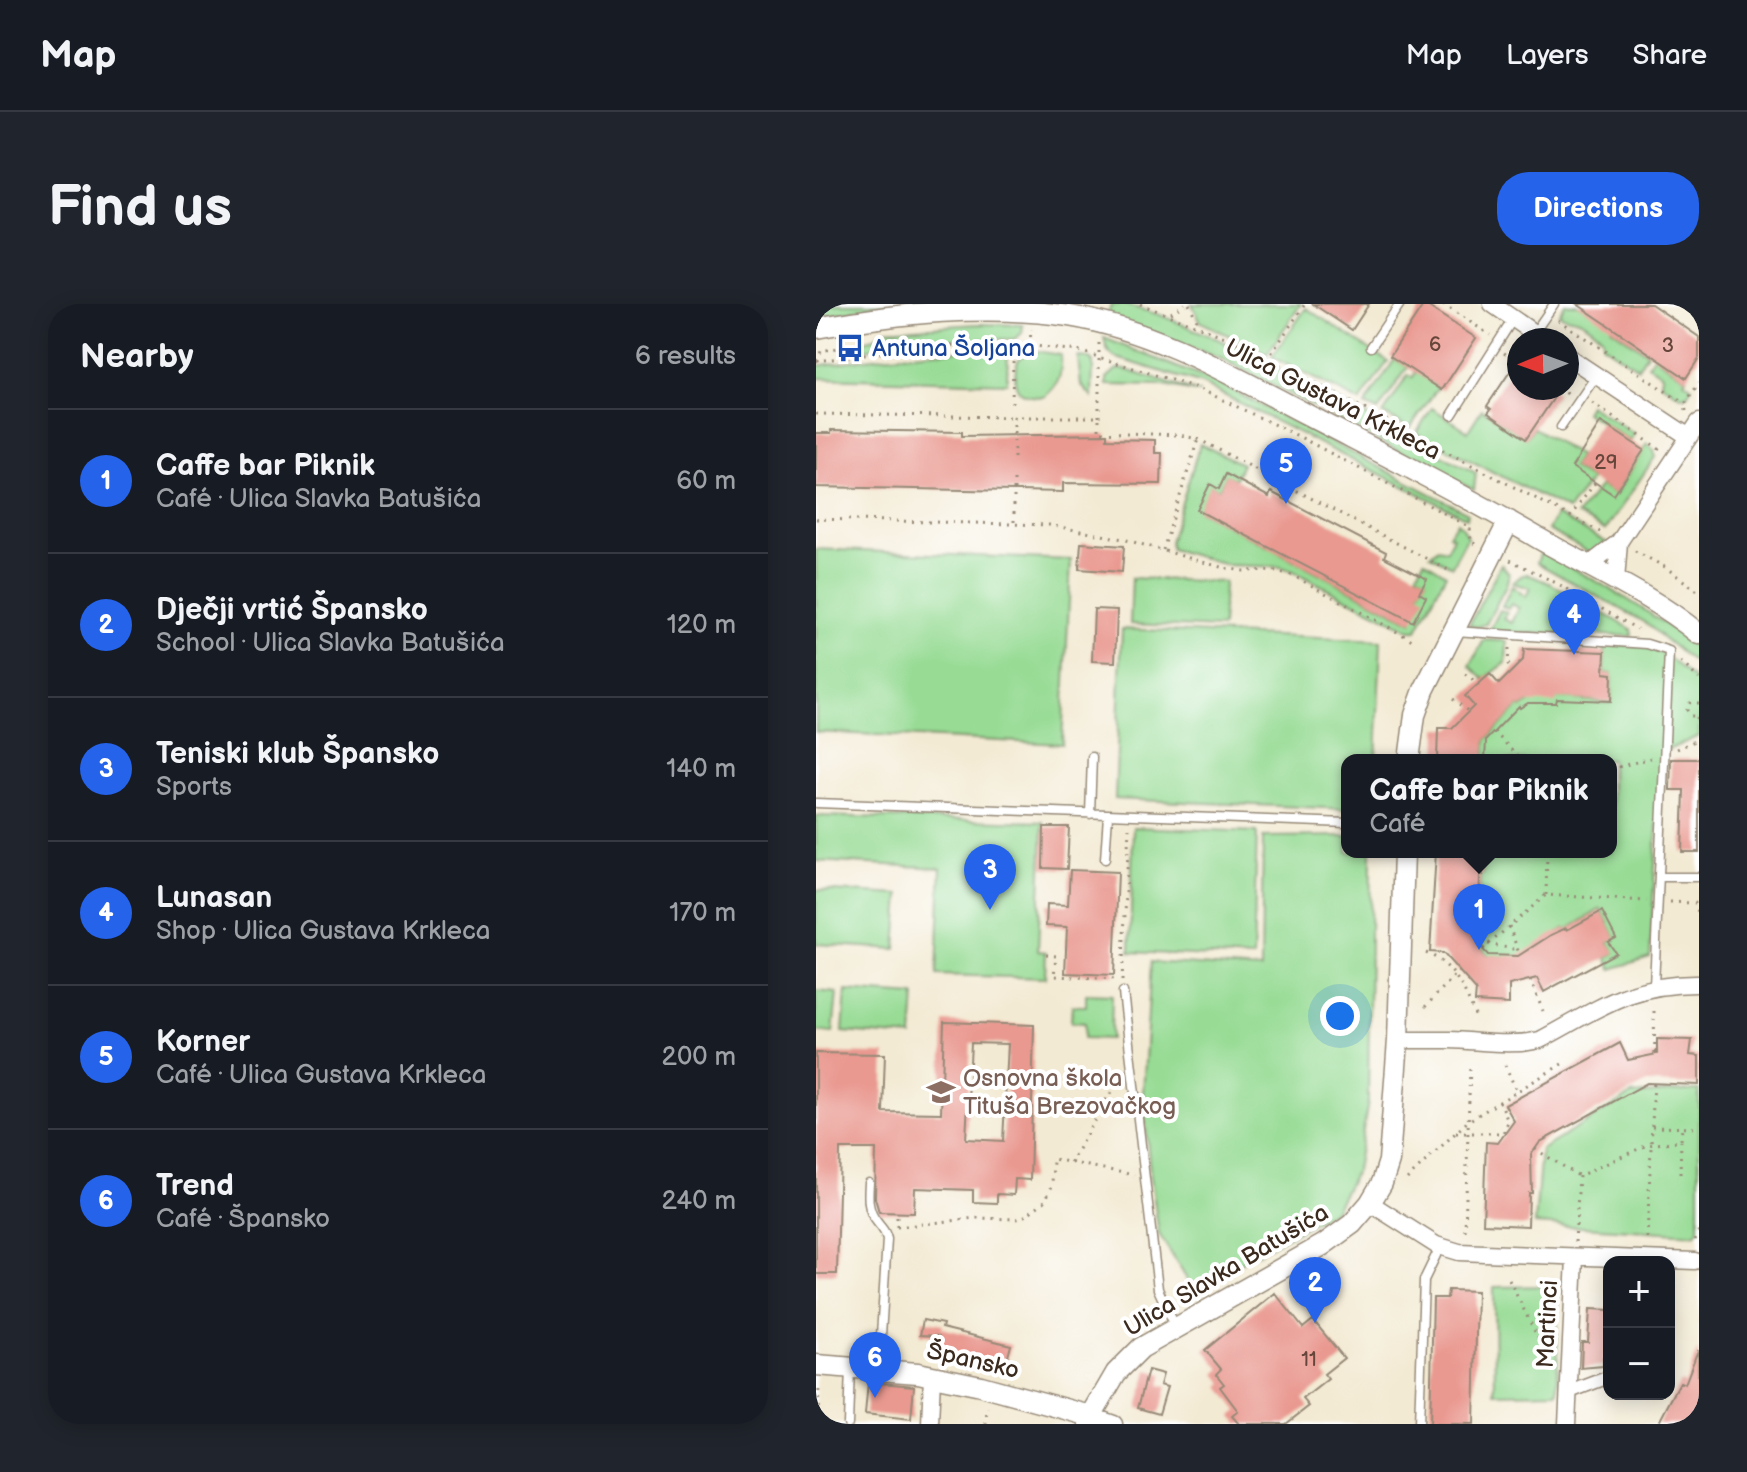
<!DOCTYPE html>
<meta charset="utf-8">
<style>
:root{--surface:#171b24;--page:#20242c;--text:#f1f3f6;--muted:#9ea1a6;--line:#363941;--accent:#2563eb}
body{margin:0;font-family:"Balsamiq Sans",sans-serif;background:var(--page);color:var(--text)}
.controls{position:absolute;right:24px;bottom:24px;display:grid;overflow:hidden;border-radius:16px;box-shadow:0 4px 20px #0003}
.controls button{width:72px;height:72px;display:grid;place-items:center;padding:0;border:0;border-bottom:2px solid var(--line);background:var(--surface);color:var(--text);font:40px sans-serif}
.compass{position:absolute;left:691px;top:24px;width:72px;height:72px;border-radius:50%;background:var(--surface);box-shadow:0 4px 20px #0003;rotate:269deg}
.you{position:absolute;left:524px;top:712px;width:28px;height:28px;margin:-20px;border:6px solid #fff;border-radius:50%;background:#1a73e8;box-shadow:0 0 0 12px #1a73e833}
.badge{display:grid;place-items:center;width:52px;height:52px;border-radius:50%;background:var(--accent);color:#fff;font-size:26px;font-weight:700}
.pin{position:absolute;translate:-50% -66px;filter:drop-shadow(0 2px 4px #0008)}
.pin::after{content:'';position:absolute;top:42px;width:28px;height:24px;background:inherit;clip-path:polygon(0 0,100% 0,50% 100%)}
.popup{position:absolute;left:525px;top:450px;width:276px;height:104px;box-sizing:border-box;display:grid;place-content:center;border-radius:16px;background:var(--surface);filter:drop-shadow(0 2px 6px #0005);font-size:26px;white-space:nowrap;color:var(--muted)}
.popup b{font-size:30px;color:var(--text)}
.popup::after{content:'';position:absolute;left:50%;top:100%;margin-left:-16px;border:16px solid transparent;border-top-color:var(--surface)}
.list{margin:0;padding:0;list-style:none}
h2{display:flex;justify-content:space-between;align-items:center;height:104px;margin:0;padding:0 32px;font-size:34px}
h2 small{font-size:26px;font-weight:400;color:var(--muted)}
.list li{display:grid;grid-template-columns:52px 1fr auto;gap:24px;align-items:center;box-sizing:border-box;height:144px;padding:0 32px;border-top:2px solid var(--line)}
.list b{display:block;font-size:30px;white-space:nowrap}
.list p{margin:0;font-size:26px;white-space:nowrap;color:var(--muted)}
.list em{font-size:26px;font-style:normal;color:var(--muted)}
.map{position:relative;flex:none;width:883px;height:1120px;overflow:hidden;border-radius:32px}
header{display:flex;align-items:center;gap:48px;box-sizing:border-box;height:112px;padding:0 40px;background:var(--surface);border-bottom:2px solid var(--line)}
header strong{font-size:38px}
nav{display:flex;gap:44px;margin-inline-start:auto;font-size:28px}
.intro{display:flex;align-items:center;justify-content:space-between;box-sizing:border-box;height:192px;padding:0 48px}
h1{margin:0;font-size:56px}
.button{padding:20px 36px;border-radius:32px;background:var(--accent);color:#fff;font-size:28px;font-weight:700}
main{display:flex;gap:48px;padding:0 48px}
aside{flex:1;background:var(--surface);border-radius:32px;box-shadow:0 4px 20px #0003}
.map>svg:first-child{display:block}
.green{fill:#97db94;stroke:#698259;stroke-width:2}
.building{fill:#e99990;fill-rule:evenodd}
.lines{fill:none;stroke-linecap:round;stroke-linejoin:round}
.service-casing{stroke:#978a78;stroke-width:11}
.pedestrian-casing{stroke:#978a78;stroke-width:15}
.minor-casing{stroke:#978a78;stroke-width:19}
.tertiary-casing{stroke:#978a78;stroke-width:23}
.path{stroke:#978a78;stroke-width:3;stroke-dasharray:2 6;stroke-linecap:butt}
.service{stroke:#fff;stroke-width:8}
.pedestrian{stroke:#fff;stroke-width:12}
.minor{stroke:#fff;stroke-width:16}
.tertiary{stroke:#fff;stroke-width:20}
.labels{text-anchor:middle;stroke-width:8;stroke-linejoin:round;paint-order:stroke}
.number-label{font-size:20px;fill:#66463a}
.transit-label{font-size:24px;fill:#164399;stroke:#fff;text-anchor:start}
.street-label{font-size:24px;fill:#3b2a1e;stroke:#fff}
.education-label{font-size:24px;fill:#785e54;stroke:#fff;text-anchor:start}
</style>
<header>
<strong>Map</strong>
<nav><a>Map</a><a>Layers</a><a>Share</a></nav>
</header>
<div class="intro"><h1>Find us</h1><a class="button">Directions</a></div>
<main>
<aside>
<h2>Nearby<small>6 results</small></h2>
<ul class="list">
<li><span class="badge">1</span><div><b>Caffe bar Piknik</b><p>Café · Ulica Slavka Batušića</p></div><em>60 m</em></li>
<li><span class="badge">2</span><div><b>Dječji vrtić Špansko</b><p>School · Ulica Slavka Batušića</p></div><em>120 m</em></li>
<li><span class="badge">3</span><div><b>Teniski klub Špansko</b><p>Sports</p></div><em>140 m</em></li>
<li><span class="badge">4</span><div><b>Lunasan</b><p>Shop · Ulica Gustava Krkleca</p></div><em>170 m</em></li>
<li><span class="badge">5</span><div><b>Korner</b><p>Café · Ulica Gustava Krkleca</p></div><em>200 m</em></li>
<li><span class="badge">6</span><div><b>Trend</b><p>Café · Špansko</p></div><em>240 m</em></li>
</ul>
</aside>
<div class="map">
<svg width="883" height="1120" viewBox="0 0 883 1120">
<rect width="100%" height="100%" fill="#fff"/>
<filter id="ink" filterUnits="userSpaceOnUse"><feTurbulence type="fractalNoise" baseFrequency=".0125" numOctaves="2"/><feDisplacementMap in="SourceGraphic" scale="16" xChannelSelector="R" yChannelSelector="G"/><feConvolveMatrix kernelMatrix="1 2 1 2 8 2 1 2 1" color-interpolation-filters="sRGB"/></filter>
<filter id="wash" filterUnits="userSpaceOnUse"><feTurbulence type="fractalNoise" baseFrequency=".006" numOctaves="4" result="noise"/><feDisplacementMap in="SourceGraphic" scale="32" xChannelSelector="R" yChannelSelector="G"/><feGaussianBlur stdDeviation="1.8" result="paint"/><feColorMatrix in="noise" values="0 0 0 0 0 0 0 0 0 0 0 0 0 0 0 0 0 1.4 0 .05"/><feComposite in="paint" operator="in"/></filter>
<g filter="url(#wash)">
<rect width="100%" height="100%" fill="#f3ead3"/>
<path class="green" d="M0,0H76L0,13Z
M306,0L344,11L411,39L660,169L658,186L406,55L290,12L296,1Z
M376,0H485L451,50L385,18Z
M749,0H761L797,21L795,24L831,49L822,64L786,40L787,34C781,28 771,19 763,16C755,13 751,15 743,10Z
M490,4L572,57L544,98L456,53Z
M162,20L207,21L206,29L199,35L128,36L48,45L47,37L59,34L66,26Z
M288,34L401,79L652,209L651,214L386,80L298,53L291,46Z
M192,45L191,79L0,74V62C64,52 127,45 192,45Z
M214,46L245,51C246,71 244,80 228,93C201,93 194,84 202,56Z
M839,51L843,56L870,74L868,77L876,83L871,91L864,92L845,79L846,70L832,61Z
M262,53L273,54L277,58L276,93L265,81Z
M579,55L592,63L562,107L549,101Z
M301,65L310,66L384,89L348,82L291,81V74Z
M600,68L622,83L594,124L567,110L592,71L596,74Z
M773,101L818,130L814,137L769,108Z
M616,104L652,127L666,105L710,134L718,124L763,152L756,164L775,176L752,206L600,129Z
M384,140L426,160L419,175L410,171L403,185L395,181L382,206L596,318L603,289L610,275L601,270L608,256L630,270L601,326H593L477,267L465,263L411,261L355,245L354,237Z
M831,140L838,146L839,153L791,224L789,226L761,211L784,182L799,191Z
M740,211L795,241L776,250L732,226Z
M641,218L647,224L651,234L636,262L614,251L622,244L630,246L637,233L633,231Z
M0,245L255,256L246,440L0,428Z
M725,248C781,277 835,305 883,347V363L827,317L721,259Z
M685,260L693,270L690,282L670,320L662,323L653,321Z
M711,270L735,280L815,325L816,332L673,328L684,306L691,309L688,315L696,319L703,304L695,300L692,305L686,302L696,282L710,293L714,284L697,279L705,272Z
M316,274L408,278L406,324L314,320Z
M306,325L565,337L560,456H531V505L299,495Z
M668,336L690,337L691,339L690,359L668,375L654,362Z
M789,341C802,342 817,340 829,343C850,348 868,366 883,380V432L845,449L834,653L796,665L791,654L799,649L792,638L799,633L785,605L751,626L749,624L701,654L672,651L662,639V602L664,601V571L667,570L665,548H795V456H669L670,436L703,402L705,404C725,386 770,398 795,399L796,370L788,369Z
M0,512L227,518L222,647L230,648L229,674L121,671L125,564L0,557Z
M317,523L441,528L437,654L314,648Z
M531,532V548H555L552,798L540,866L518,907L377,985L343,930L334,868L327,789L335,658L445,665L447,533Z
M0,586L84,591L80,645L0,640Z
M0,687L21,689L17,729L0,727Z
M30,687L99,692L96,733L27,728Z
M270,690L296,691L295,735L268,734L269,719L255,718L256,702H270Z
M883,786V926L879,930L719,920L725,846L815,791Z
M741,982L742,1088L679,1089L678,983Z"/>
<g id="blocks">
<path class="building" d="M497,0H553L536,26Z
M608,0L660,34L626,86L574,52Z
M761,0H835L883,33V54L870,74Z
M703,54V84H733L741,89L710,135L672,109L675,105L671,102Z
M785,118L828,146L798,191L756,163Z
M15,126L146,128V132L291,130V135L339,136V149H346L345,180L247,179V188L0,183V129H15Z
M410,170L453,193L455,188L570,248L568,253L611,275L603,289L610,293L597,318L381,206L394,180L403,185Z
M265,239L308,242L306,268L263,265Z
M278,305L301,306L299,358L276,357Z
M708,345L789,348L788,369L796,370L795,397L741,395L740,399H712L704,404L703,402L670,436L669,456H621L622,424H636L658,402L649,392L674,370L683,380L707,356Z
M855,455H883V548H866L868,486H854Z
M228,523H253L251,565L227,564Z
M620,548H665L667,571H664L662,640L672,651L702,652L735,631L750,624L751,626L786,607L800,634L792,638L800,649L728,688L721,674L693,681V700L659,698L660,686L643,667L627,649L614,648Z
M254,566L302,568L298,671L249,669L251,623L230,622L231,600L252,601Z
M128,718L218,721L214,876L199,875L198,891L181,890V899L157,898V886L99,884L98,909L63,908L59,894L60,845H24L21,970H0V749L69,750L67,808L125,809ZM155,739L192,740L187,837L150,835Z
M841,735L876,736L874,751L883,752V781L831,779L724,838L715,851L716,889H713L712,922L667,920L670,838L682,839L698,817L689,801L804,739L812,756L841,750Z
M632,986L661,987L658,1120H614L617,994H631Z
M459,989L487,1024L497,1016L528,1054L508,1070L512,1075L487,1095L493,1102L470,1120H423L416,1112L422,1107L404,1083L408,1080L400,1070L405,1065L389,1046Z
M774,1005L793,1006V1052L787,1053V1062L765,1064L766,1038H772Z
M107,1016L127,1020L126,1024L195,1041L188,1068L166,1062V1059L139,1053L140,1050L122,1047L123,1032L104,1031Z
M882,1046L883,1107L878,1116L874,1120H842L864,1078L869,1080Z
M332,1066L347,1070L344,1081L351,1083L343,1110L322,1104Z
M52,1078L98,1082L95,1115L49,1110Z"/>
</g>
</g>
<g filter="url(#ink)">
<use href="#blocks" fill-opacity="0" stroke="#978a78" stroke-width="2"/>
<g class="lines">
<defs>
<path id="service" d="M718,29L738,0
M555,43L584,0
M636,111L697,15
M745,123L780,72
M639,327L831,340L853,347L838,682
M0,499L531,519
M274,510L276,453
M289,555L292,511
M844,573H883
M307,688L342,985L359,1022
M53,879C52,893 51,906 61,918C66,925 69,926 71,935L63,1064
M32,1120L34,1064
M603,1120L608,976L624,943"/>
<path id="pedestrian" d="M751,1089L793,1073"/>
<path id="minor" d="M676,0L728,36
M751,52L873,133
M773,261L803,238L883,118
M800,277L803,238
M582,736C599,736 617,736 634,736C665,737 693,743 724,736C782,705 814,679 883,680
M554,899L620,941L643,948L879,957
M114,1120L116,1072
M271,1120L275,1112L298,1120
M751,1120L759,954"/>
<path id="tertiary" d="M0,24C83,9 169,0 253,12C339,26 415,71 492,111C569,151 647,190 722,234C776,265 834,290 883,330
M593,456L599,411L608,386L693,217
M0,1061L102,1069L165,1082L275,1112L300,1069L325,1044L507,941L536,920L554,899L566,879L573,857L582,736L588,548"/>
</defs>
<use href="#service" class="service-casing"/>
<use href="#pedestrian" class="pedestrian-casing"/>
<use href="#minor" class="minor-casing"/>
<use href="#tertiary" class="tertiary-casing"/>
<path class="path" d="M324,0L414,35L788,230
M373,0L384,22
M627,0L674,31
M355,9L369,0
M742,16L869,100
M214,41L215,25
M688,49L703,59
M451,56L489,0
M0,57L129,41L201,40L263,47L384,85L482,132L654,223L655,238L662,241
M2,57L5,47L44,40L46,50
M743,84L753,91
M196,99L197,58L201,40
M776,99L846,147
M870,107L869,100L883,79
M0,110L196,113
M283,113V37
M198,154V113H283V128L363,131L382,135L636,268
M198,176V219
M754,213L781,176
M0,215L233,221L307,235L408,264L428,267L456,266L476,271L600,338
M347,246L382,135
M819,247L849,263L883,288
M694,256L748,283L821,325
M693,344L692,360L698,366
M865,358L883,375
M649,370L663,380
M637,395L653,408
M883,399H874L871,406L875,412H883
M880,413L883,423
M678,428L706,456
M861,445L883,435
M795,465L835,454
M730,591L731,548
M854,598L879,599L883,611
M693,622L704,652
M672,640L702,646
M667,645L730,591L831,597
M610,649C638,660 649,687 660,714
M230,651L240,652L238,672L302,675
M714,676L727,707
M306,677L313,524
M609,703L643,667
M838,707L839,754
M689,761L701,788
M836,823L883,824
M640,829H687L692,818L685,799
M719,845L763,872
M254,859L304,772
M864,870L865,837
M591,875L652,817L746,760
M81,923L160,914L201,915L209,912L229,897L236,882L237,855L318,871
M81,923V909
M649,927L654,761
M831,934L838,777
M879,936L883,926
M759,938L763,872L831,841L865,837L866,823
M693,976L737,1064
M2,1120L3,1080
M170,1120L171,1104"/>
<use href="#service" class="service"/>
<use href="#pedestrian" class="pedestrian"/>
<use href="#minor" class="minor"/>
<use href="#tertiary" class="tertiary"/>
</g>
</g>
<defs>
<symbol id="bus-bare" viewBox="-9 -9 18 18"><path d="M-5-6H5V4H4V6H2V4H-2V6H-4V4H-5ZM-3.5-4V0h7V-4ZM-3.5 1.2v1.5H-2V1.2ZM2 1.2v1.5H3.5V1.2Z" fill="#1a4fb4" stroke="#fff" stroke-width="2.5" paint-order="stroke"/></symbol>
<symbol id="school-bare" viewBox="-9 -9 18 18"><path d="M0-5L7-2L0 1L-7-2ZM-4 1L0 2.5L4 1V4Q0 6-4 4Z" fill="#8d6e63" stroke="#fff" stroke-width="2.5" paint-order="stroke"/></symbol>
</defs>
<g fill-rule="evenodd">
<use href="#bus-bare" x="14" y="24" width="40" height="40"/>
<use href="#school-bare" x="105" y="768" width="40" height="40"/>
</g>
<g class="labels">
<g class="number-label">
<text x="619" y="47">6</text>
<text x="852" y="48">3</text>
<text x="790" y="165">29</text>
<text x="493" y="1062">11</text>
</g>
<g class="transit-label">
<text x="56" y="52">Antuna Šoljana</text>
</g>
<g class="street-label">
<text transform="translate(517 95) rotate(27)" y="8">Ulica Gustava Krkleca</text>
<text transform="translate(410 966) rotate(-31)" y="8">Ulica Slavka Batušića</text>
<text transform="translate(731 1020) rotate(-87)" y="8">Martinci</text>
<text transform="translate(157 1056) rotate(13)" y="8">Špansko</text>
</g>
<g class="education-label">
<text x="147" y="782">Osnovna škola<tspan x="147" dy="28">Tituša Brezovačkog</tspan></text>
</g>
</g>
</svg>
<div class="controls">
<button>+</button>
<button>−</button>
</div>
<svg class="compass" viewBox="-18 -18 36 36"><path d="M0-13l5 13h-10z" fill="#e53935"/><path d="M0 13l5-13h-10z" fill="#9ea1a6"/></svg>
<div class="you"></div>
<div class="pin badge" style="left:663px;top:646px">1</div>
<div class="popup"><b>Caffe bar Piknik</b>Café</div>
<div class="pin badge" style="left:499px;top:1019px">2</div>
<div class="pin badge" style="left:174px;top:606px">3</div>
<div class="pin badge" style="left:758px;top:351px">4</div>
<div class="pin badge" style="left:470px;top:200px">5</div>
<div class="pin badge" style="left:59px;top:1094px">6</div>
</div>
</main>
